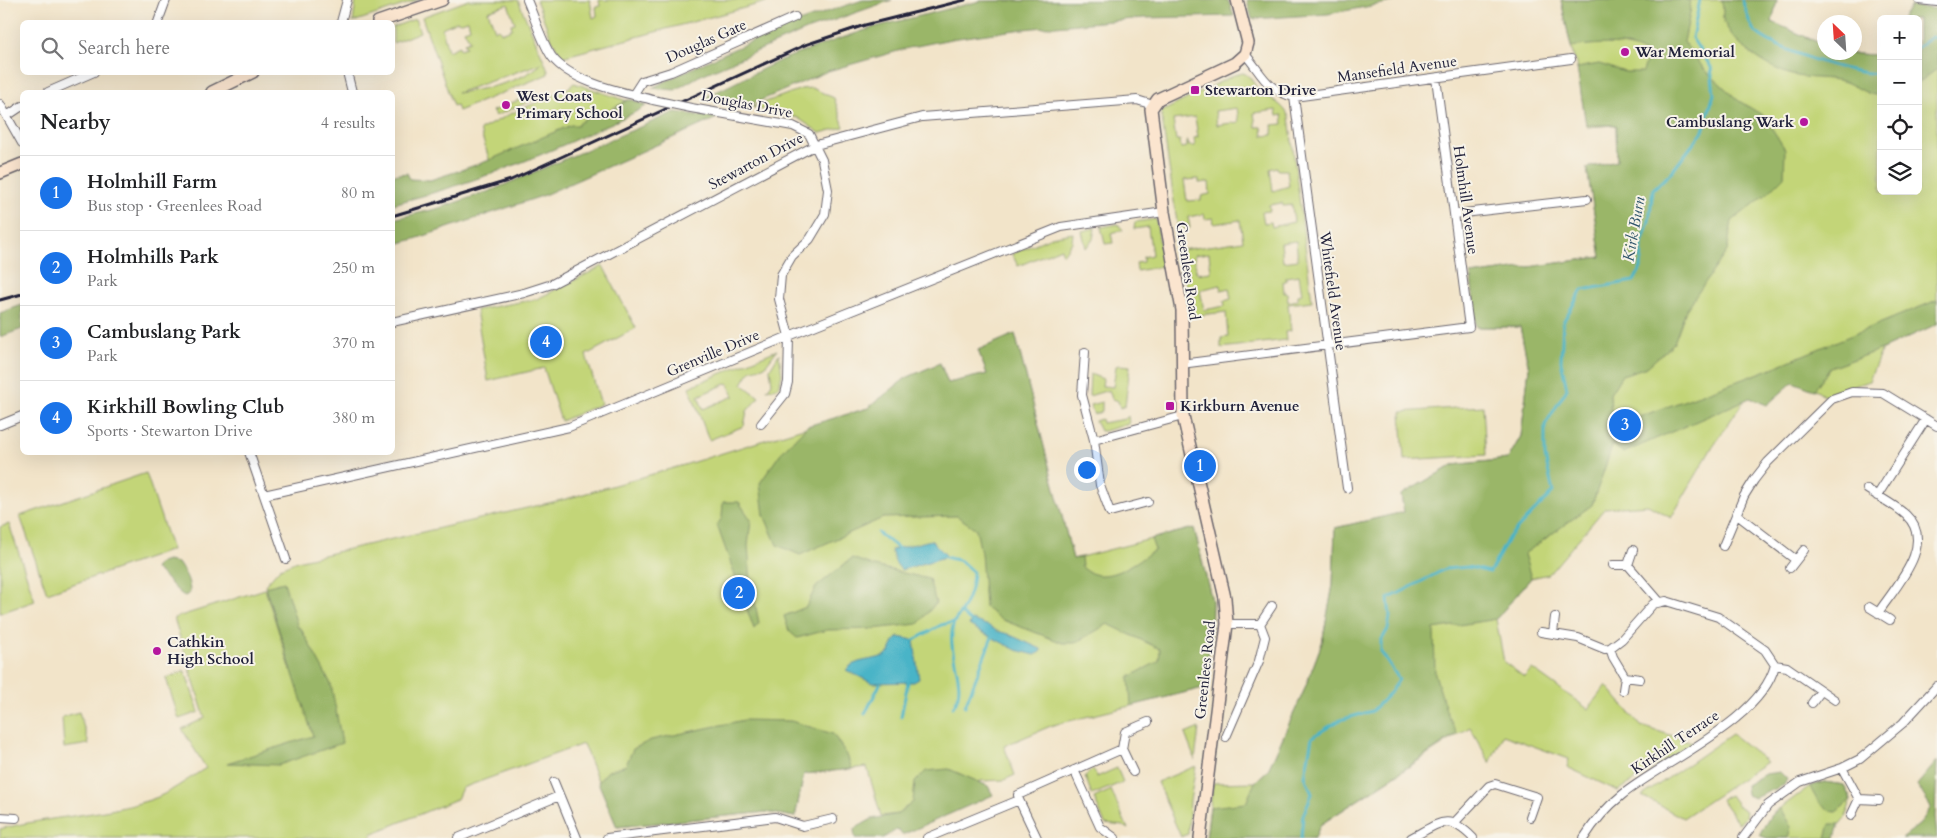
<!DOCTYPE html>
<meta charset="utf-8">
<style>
:root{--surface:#fff;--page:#f6f6f6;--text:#202124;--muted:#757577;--line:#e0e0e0;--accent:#1a73e8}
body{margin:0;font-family:Cardo,serif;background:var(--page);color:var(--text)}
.controls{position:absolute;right:15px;top:15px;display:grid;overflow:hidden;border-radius:8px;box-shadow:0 5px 20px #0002}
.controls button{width:45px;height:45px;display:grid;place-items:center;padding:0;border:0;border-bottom:1px solid var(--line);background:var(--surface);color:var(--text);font:25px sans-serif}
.compass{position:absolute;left:1817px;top:15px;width:45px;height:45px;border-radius:50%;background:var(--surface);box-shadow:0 5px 20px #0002;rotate:335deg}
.you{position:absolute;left:1086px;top:469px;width:18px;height:18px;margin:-12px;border:4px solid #fff;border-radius:50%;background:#1a73e8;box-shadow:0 0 0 8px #1a73e833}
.badge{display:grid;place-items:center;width:32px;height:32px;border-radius:50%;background:var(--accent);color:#fff;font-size:16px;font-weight:700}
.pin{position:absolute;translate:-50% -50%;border:2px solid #fff;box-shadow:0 1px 5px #0006}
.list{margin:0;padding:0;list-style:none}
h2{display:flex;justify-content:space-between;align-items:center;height:65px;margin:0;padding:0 20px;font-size:21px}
h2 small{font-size:16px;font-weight:400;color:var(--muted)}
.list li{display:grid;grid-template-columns:32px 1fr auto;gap:15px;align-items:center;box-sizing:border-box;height:75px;padding:0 20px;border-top:1px solid var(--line)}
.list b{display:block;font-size:19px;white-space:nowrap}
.list p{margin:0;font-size:16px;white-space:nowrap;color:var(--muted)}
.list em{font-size:16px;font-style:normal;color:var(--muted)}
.icon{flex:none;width:28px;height:28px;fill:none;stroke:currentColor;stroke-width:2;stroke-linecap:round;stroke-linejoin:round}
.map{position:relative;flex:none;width:1937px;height:838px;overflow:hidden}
.search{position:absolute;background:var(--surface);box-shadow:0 5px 20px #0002;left:20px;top:20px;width:375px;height:55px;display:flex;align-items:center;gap:12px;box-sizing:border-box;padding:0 18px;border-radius:8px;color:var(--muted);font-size:19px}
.panel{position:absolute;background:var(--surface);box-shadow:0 5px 20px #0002;left:20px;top:90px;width:375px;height:365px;border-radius:8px}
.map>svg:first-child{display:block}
.green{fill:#c3d578;stroke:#727c5a;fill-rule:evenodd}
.forest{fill:#9ab668;stroke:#5e6c52}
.water{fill:#49b4c7;stroke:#366b81}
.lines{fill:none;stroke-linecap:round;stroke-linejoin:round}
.stream{stroke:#49b4c7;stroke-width:3}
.street-casing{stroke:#6b666d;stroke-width:10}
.secondary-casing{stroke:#6b666d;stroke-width:14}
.street{stroke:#fff;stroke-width:8}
.secondary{stroke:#fbe5cf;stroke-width:11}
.rail{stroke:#22223b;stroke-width:3}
.street-bridge-casing{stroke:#6b666d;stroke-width:10;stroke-linecap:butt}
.street-bridge{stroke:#fff;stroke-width:8}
.poi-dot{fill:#b5179e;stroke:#f7f3e8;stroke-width:2}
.labels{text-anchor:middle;stroke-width:4;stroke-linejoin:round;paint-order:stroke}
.street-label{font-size:15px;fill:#22223b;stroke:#f7f3e8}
.poi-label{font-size:15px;font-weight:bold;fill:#22223b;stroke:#f7f3e8;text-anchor:start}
.water-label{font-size:16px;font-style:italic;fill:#30556c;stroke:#f7f3e8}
</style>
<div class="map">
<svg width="1937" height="838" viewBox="0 0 1937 838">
<rect width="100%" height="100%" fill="#f7f3e8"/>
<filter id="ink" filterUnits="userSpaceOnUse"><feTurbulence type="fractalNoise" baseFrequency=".02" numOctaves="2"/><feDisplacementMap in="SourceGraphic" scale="10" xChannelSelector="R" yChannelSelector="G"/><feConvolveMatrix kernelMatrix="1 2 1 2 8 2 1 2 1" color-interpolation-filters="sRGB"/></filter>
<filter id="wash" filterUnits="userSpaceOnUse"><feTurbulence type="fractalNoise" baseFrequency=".0096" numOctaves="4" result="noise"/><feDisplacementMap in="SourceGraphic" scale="20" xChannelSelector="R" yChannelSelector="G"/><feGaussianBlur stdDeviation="1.12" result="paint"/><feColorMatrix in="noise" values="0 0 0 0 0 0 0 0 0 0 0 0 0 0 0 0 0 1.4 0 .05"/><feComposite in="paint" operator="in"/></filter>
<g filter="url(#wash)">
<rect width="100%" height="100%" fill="#f2e4c9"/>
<path class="green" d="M356,0H419L353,22Z
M469,0H518L548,70V74L541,77L458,111L456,105L453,106L422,17ZM508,4L515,23L511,24L512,29L501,33L499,29L495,30L488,11ZM468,20L470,28L464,30L470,41L464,43L466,47L460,49L459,46L448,51L442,28L457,21L461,22ZM542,63C521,83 484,89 457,93Z
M536,0H590L593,18L597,16L596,7L600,6L599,0H774L562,57L552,40Z
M1561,0H1777L1772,22L1824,45V52L1875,55L1881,47V191H1918V19H1902L1911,6L1937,9V324L1882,349L1869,381L1824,396L1800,379L1748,395L1713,446L1671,518L1648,505L1605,508L1549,574L1531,578L1496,619L1504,662L1524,677L1532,669L1588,709L1606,685L1641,726L1693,742L1618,791L1567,767L1569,759L1503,735L1490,763L1470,727L1320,825L1315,838H1206L1213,783L1255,782L1268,770L1303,693L1322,643L1333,585L1335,528L1404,512L1401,495L1453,465L1508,459L1521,436L1529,368L1520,327H1476L1471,275L1601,257L1587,168L1617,161L1616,125L1587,127L1577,68L1571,47Z
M415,19L420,32L393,43V27Z
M1243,73C1252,76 1253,85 1259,90C1271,100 1283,103 1289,117L1312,301L1288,304L1291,331L1285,332L1286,340L1221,348V338L1228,337L1226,312L1191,316L1181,250L1243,241L1240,220L1214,224L1213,218L1205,219L1204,214L1188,217L1190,228L1178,229L1161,112L1234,75ZM1237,108L1239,122L1217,125L1215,111ZM1276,110L1277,116L1282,115L1283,124L1272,125L1273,135L1263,136L1262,127H1256L1254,113ZM1195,117L1198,137L1194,138L1195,146H1189L1187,139V147L1181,148L1180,140H1176L1173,120ZM1277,167L1278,170H1287L1289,186L1273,191L1270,169ZM1199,179V183L1209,182L1210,194L1201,196V200L1187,201L1184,180ZM1282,203L1283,206L1292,205L1294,222L1272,227L1271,222L1264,223L1262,212L1270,211L1269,205ZM1296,241L1298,260L1283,262L1281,243ZM1209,253L1211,272L1197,274L1194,255ZM1299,275L1302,294L1298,295V300L1288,302L1287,293H1284L1283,282L1286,281V277ZM1220,285L1221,290L1229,288L1231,299L1224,301L1225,306L1204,310L1200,290Z
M574,83L627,101L580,124L490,162L480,130L510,114L567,89Z
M812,88L834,98L844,127L820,133L798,118L752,107L801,89Z
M531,95L533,100L495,116L492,111Z
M1156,219L1163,266L1137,271L1136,263L1143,262V257L1152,255L1148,227L1134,229L1135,222Z
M1118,224L1123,230L1111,233L1113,243L1105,244L1101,227Z
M1095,228L1093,239L1086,248L1082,231Z
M1073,233L1072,242L1063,255L1061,248L1018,266L1012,254L1051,237Z
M603,266L636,328L586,355L601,404L561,421L544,368L488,381L476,310L537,299Z
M1015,334L1073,559L1194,528L1212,601L1211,640L1203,688L1053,725L1004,746L1015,775L1004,780L981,781L906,807L898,814L881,816L867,767L804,774L795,817L766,812L617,827L583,744L462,788L457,799L371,834L372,838H0V829C50,816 101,816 150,800C169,794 189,778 206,768L182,729L205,718L174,618L265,589L291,670L265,585L280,568L297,561L566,499L684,465L868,408L906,378L940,363L948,383L987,374L978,350Z
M777,350L765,366C749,373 753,365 742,384L759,397L747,411L744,426L709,440L689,387ZM728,383L734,396L703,409L698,396Z
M779,354L782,375L778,387L767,390L772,383L770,369Z
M1119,365L1130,366L1125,406L1120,408L1118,401L1112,399L1109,390L1089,396L1090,374L1103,379L1102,386L1113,387L1116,366Z
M1102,402V411L1094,415L1090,405Z
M1483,406L1486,455L1404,460L1401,412Z
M1128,416L1129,424L1104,431H1100L1095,421L1101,419L1102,423L1125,419Z
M146,473L172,550L47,593L20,516Z
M9,524L35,601L0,613V527Z
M185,671L199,712L179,719L166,678Z
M79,712L89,744L64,748L62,717Z
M1199,728L1195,760L1185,734Z
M1732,734L1767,762L1683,818L1642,796Z
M1196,766L1190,801L1188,834L1181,837L1157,782Z
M1117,768L1123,782L1092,795L1085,776L1093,769L1097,777Z
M1825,782L1844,785L1851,800L1846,817L1836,828L1835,838H1767L1759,835L1771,815L1810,786Z
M1111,790L1128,829L1123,826L1105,824L1094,798Z
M1730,795L1738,806L1746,811L1745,817L1739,824L1721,799Z"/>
<path class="forest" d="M863,0H892L809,29L699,76L675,90L652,88C722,53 788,23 863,0Z
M1228,0L1234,16L1144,18L1023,29L951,39L912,47L828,71L748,106L704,98L781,60L833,41L875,27L980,1Z
M1247,0H1403L1328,14L1252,19Z
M1561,0H1689L1691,8L1684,42L1704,69L1739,101L1764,116L1785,149L1784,177L1768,193L1732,221L1727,251L1686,310L1674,343L1647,367L1622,375L1610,394L1612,427L1762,372L1937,300V324L1882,349L1830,368L1814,390L1793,382L1767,405L1750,398L1623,453L1613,444L1592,505L1524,554L1531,578L1496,619L1434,629L1435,674L1446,710L1457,734L1320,825L1315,838H1206L1210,807L1246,803L1255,782L1268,770L1303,693L1322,643L1333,585L1335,528L1404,512L1401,495L1453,465L1508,459L1521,436L1529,368L1520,327H1476L1471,275L1601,257L1587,168L1617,161L1616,125H1586L1577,68L1599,64L1625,72H1643L1648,55C1628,40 1595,44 1571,47Z
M1721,0H1777L1772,22L1824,45V52L1875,55L1881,47V95C1867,97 1855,84 1842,81C1826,77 1808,79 1792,75C1768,68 1734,45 1724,22C1721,15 1725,9 1721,0Z
M1911,6L1937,9V69L1918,83V19H1902Z
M627,100H633L646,106C630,116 611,123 594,131C529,162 462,186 393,204V175L407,173L410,179L430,180L458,171L487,161L571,125H577L586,118L613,110Z
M675,112L717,118L542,196L418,238L393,245V219L436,209L490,191Z
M22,305V329L0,337V313Z
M1015,334L1073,559L1081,557L1082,567C1104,588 1134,563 1155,550L1151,539L1194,528L1212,601L1211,640L1203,688L1131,706L1129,677L1159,661L1160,649L1108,624L1075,643H1063L1000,619L985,607L981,553L976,529L957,516L883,518L800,555L777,545L764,515L760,483L780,454L807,426L868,408L906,378L940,363L948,383L987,374L978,350Z
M723,502H739L751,520L748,546L751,583L759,623L754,629L717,525L722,518Z
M852,558L874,566L929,579L936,603L918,624L872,629L827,630L797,638L789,631L784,616L806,607L816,587Z
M167,561L178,563C185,573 190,580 190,593L185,596C175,592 167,576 155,569L158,564Z
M284,582L298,628L300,627L331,684L342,743L279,765L227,763L313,736L265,587Z
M744,720L791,721L833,734L847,755L852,769L804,774L795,817L766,812L617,827L598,782L608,771L626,765L633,749L651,740Z
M1937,761L1935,817L1937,838H1902L1920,824L1931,807L1917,785Z
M949,769L988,786L993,795L902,835L898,829L883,838H855L854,829L872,819L898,814L913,802L915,782L926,771Z
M1780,772L1787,779L1784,785L1754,798L1747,795L1746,785L1765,774Z
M1825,782L1844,785L1851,800L1836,812C1823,811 1814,797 1810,786Z
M1780,808L1791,827L1788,838H1767L1759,835L1771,815Z
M1830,824H1839L1835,838H1826Z"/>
<path class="water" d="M931,540L946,555L945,557L901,570L895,562L891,550Z
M972,620L989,626L997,631L1008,634L1041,649V652L1035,655L1016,650L974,628L969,625Z
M898,637L914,640L919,679L914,682L872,683L846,670C855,659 872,661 884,656C893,652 891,642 898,637Z"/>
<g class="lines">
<path class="stream" d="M1742,0C1746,9 1748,21 1753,29C1765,47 1861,78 1881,73
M1918,47L1931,37L1937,38
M878,533L898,548
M961,613L970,621
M914,640L941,625L954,622C966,606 972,593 973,572L961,561L945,557
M965,706L992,637
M953,707C970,683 944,652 954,622
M865,714L880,684
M901,717L908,682
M1301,838L1303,815L1312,794L1305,776L1312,737L1340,720L1372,711L1391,692L1399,679L1381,652V641L1388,629L1390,616L1388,599L1445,569L1468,567L1490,572L1509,537L1553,492L1545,456V425L1567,389L1561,361L1563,322L1582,290L1634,281L1641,268L1642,243L1649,221L1653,189L1671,173L1703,131L1714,94L1711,67L1692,38L1700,0"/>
</g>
</g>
<g filter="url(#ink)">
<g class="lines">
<defs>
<path id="street" d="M527,0C534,16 542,43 552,57C572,83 623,92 653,100
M1919,0L1937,2
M158,22L166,0
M341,22L347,0
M1245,54C1263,75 1265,89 1294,97L1571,59
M347,72L352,92
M48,92L94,72
M633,95L642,81L671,72L795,17
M1294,97L1347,488
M0,104L22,143
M691,108L793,126L809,134L822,160L828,190L825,214L810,239L792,256L781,275L779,299L789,336L788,382L785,394L761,424
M7,116L22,106
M1455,214L1587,199
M392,322L524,293L552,284L816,145L922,117L1137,100L1153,105
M1085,352L1082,395L1094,440L1100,485L1110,512L1148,502
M1181,364L1469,327L1436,78
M0,425L22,416
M1094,440L1183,416
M249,452L286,559
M1867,489C1879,497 1895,505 1906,515C1937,544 1895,587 1878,613
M264,495L569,427L789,336L1061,227L1164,212
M1877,496L1926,419
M1736,514L1796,560
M1723,546L1744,496L1754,480L1768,462L1832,399L1852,392L1883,393L1937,426
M1613,565H1628L1633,550
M1628,565L1659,601
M1790,568L1804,550
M1869,607L1890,620
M1260,624L1272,606
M1541,632L1578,638L1605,649L1610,648L1622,639L1653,604L1666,601L1718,617L1765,650L1775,665L1787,667L1835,700
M1553,633L1555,617
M1610,648L1613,657L1625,677
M1623,690L1625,677L1640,679
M1812,703L1821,691
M1226,737L1259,661L1265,637L1260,624H1227
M1122,749L1133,772
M1842,768L1859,799L1879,800
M1074,770L1100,827L1115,838
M554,782L577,838
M1019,800L1037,838
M1851,816L1859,799
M0,817L16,818
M1455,822L1489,786L1495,784L1537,797L1530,817
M458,838L559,796
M607,838L775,817L803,826L833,819
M927,838L1019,800L1018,795L1122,749L1125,732L1148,722
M1411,838C1440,823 1447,812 1473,838
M1584,838C1594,822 1607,807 1622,795C1664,761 1762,720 1775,665
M1743,838L1768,805L1800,782L1842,768L1860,759L1903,723L1937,686"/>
<path id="secondary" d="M378,22L442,0
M212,92L253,72
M0,173L22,164
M1200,838L1227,624L1225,598L1183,416L1182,310L1164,212L1151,109L1158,99L1235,63L1245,54L1248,43L1237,0"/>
</defs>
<use href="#street" class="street-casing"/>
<use href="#secondary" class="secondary-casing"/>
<use href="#street" class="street"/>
<use href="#secondary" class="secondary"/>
<path class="rail" d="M392,216L511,180L805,45L865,25L965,0
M0,300L22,294"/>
<defs>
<path id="street-bridge" d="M653,100L691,108"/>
</defs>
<use href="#street-bridge" class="street-bridge-casing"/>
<use href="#street-bridge" class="street-bridge"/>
</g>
</g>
<g class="poi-dot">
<circle cx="1625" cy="52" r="5"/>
<rect x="1190" y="85" width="10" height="10" rx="2.5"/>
<circle cx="506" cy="105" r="5"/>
<circle cx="1804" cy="122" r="5"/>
<rect x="1165" y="401" width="10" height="10" rx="2.5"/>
<circle cx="157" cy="651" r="5"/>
</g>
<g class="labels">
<g class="street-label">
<text transform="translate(706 41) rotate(-24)" y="5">Douglas Gate</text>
<text transform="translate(1397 69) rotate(-8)" y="5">Mansefield Avenue</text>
<text transform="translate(747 104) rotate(11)" y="5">Douglas Drive</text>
<text transform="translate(756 161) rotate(-28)" y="5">Stewarton Drive</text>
<text transform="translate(1466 200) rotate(82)" y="5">Holmhill Avenue</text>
<text transform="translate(1188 271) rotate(82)" y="5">Greenlees Road</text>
<text transform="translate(1333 291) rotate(82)" y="5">Whitefield Avenue</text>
<text transform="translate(713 353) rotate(-23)" y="5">Grenville Drive</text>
<text transform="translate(1205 670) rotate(-84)" y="5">Greenlees Road</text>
<text transform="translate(1675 742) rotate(-34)" y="5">Kirkhill Terrace</text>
</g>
<g class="poi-label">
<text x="1635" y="57">War Memorial</text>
<text x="1205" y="95">Stewarton Drive</text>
<text x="516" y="101">West Coats<tspan x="516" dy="17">Primary School</tspan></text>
<text x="1794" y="127" text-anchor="end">Cambuslang Wark</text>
<text x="1180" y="411">Kirkburn Avenue</text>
<text x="167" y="647">Cathkin<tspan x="167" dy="17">High School</tspan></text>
</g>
<g class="water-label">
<text transform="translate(1633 229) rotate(-80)" y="6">Kirk Burn</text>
</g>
</g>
</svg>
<div class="controls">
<button>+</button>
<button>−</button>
<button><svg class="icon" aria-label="locate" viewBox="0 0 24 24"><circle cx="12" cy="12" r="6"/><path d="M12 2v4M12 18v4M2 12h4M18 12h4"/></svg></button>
<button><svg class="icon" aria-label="layers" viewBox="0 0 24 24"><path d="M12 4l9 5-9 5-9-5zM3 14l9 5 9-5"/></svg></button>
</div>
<svg class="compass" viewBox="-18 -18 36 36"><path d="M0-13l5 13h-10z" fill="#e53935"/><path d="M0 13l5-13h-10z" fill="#757577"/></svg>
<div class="you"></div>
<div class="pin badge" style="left:1200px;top:466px">1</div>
<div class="pin badge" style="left:739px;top:593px">2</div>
<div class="pin badge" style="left:1625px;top:425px">3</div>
<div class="pin badge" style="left:546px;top:342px">4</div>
<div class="search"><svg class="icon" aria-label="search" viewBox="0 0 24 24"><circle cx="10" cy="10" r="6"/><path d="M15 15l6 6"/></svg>Search here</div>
<section class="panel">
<h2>Nearby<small>4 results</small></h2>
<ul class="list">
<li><span class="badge">1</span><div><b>Holmhill Farm</b><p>Bus stop · Greenlees Road</p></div><em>80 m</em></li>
<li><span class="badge">2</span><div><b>Holmhills Park</b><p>Park</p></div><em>250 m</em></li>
<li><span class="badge">3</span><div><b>Cambuslang Park</b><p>Park</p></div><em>370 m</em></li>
<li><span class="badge">4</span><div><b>Kirkhill Bowling Club</b><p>Sports · Stewarton Drive</p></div><em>380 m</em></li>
</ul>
</section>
</div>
